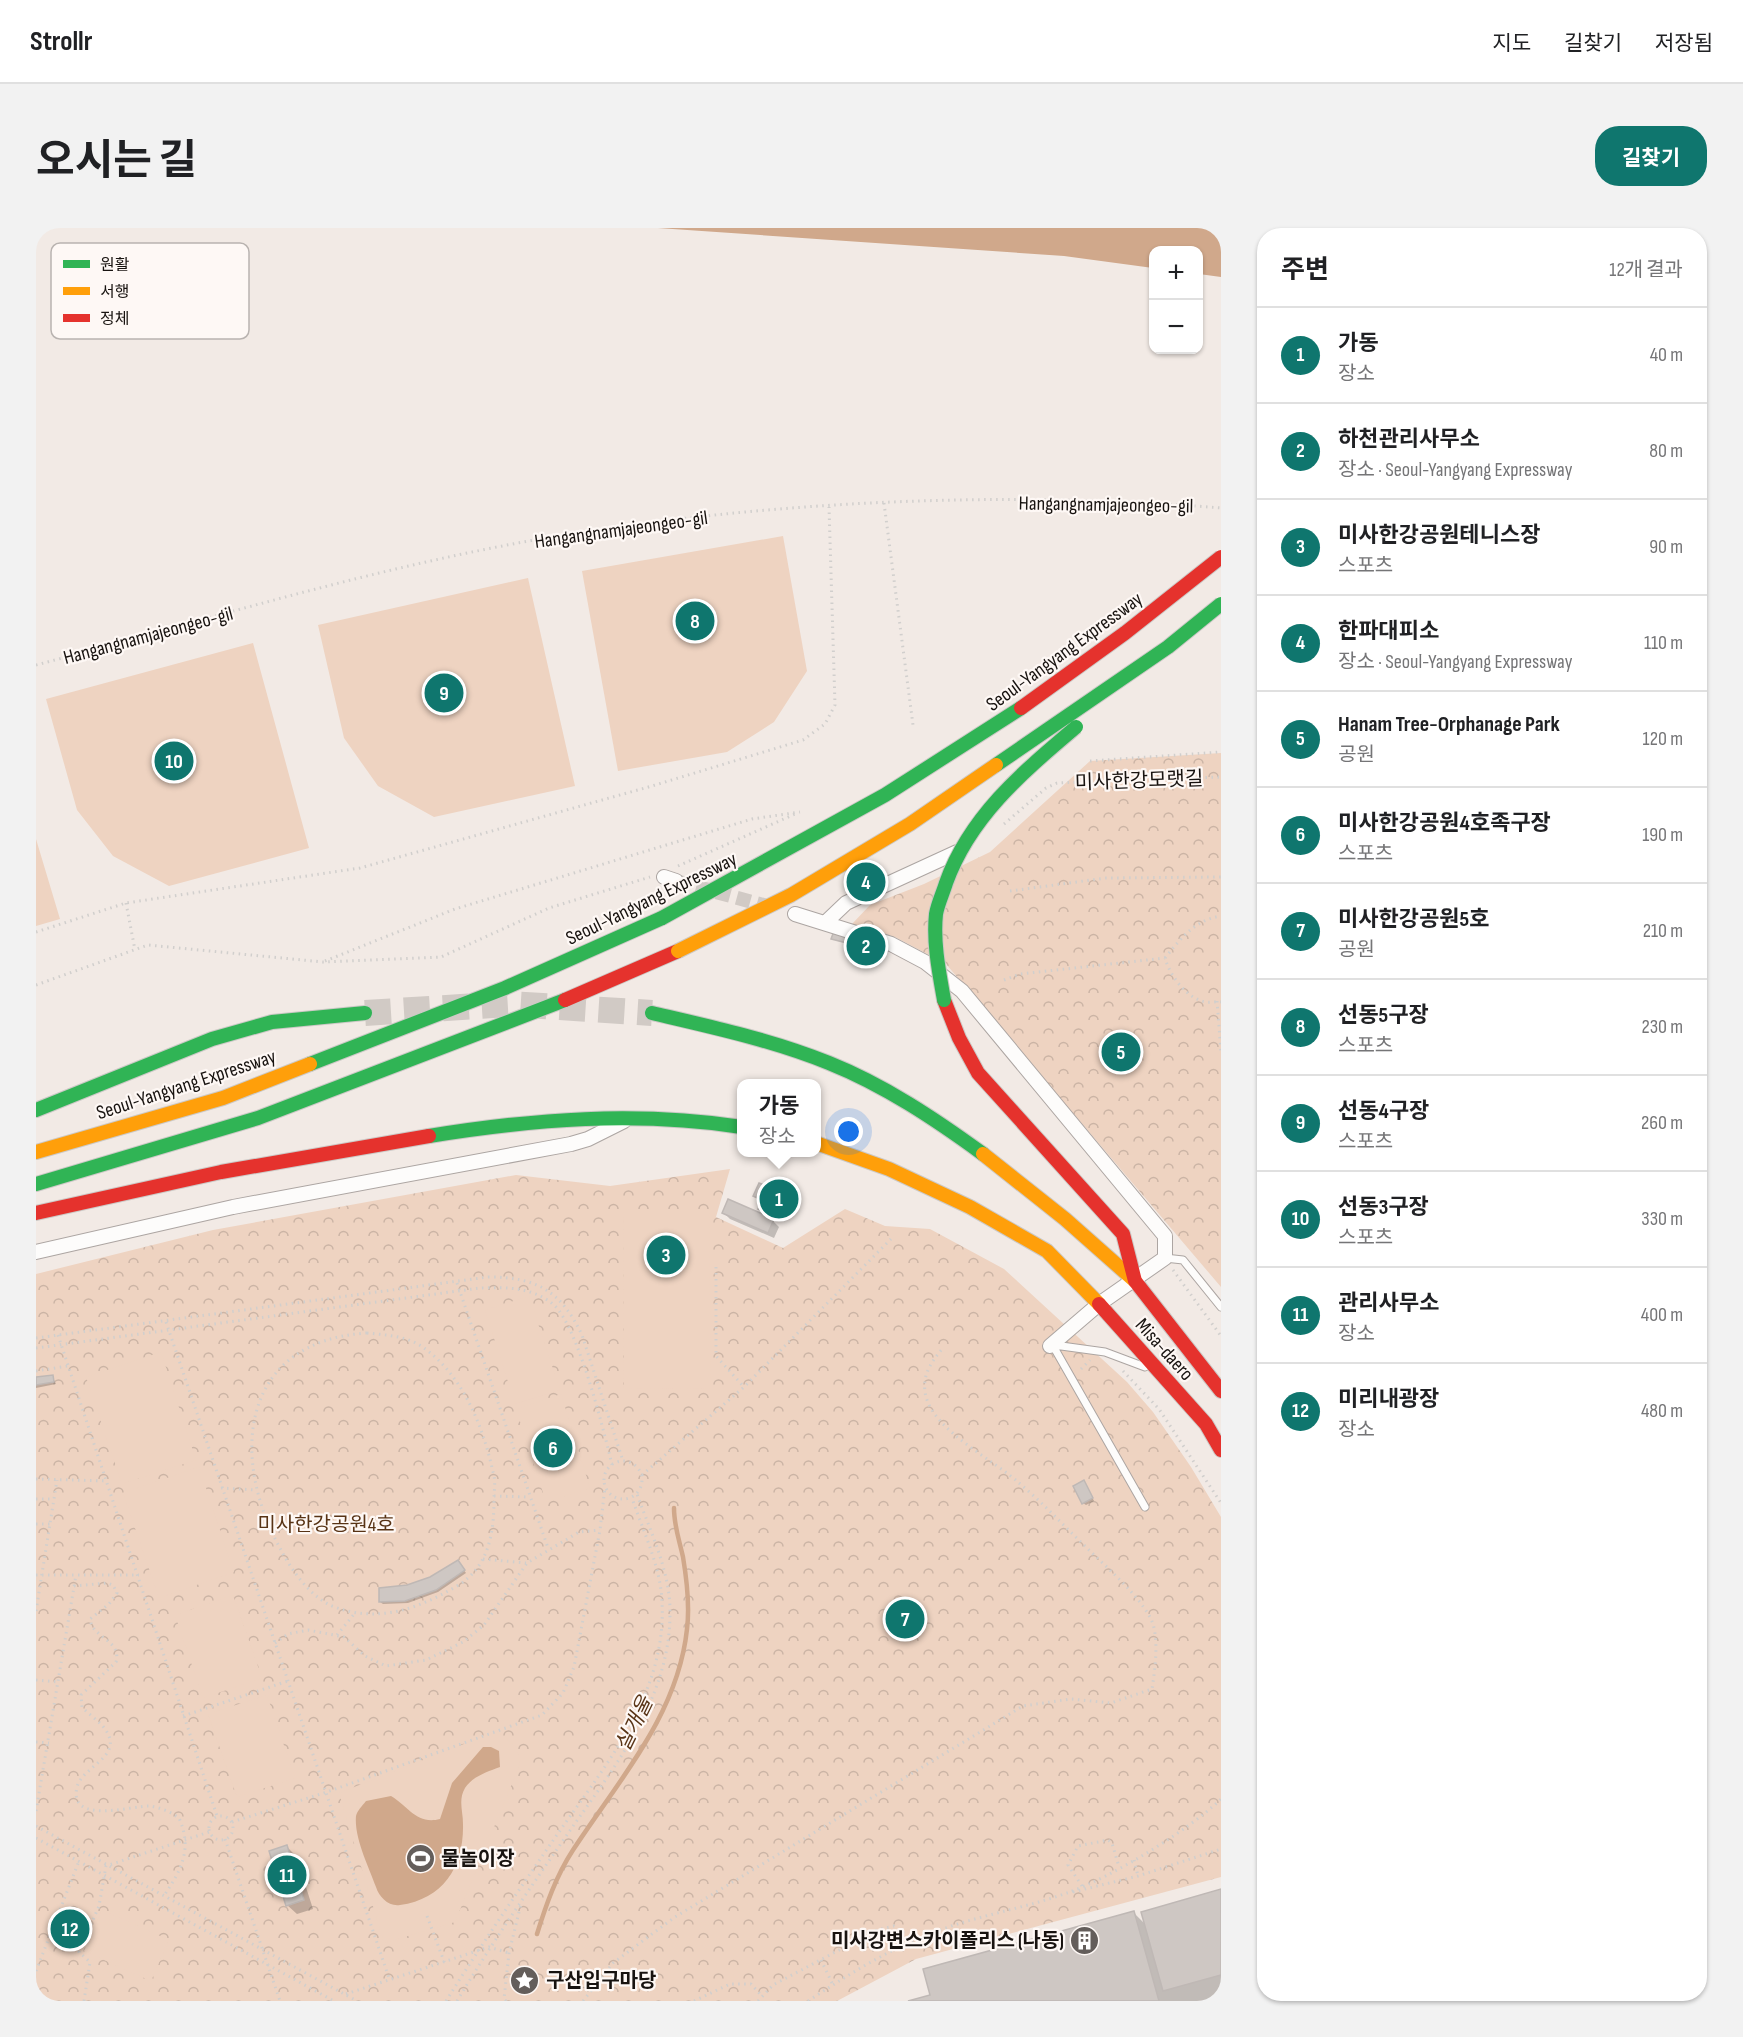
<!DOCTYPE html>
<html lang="ko">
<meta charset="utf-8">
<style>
:root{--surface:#fff;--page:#f2f2f2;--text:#202124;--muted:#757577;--line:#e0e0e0;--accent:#0f766e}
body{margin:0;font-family:"Sofia Sans Condensed","Noto Sans KR",sans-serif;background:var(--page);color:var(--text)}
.controls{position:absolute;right:18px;top:18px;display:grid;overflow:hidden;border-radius:12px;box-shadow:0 2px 4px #0004}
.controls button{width:54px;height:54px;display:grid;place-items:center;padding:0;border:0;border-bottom:2px solid var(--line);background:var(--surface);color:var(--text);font:30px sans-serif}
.you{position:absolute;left:813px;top:904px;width:21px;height:21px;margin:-15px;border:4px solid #fff;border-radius:50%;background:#1a73e8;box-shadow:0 0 0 9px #1a73e833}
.badge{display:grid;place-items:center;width:39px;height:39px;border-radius:50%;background:var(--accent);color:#fff;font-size:20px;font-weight:700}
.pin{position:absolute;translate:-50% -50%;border:3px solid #fff;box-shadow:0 2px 6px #0006}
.popup{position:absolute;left:701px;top:851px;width:84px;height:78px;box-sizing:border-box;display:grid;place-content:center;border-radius:12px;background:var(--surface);filter:drop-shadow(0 2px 4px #0005);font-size:20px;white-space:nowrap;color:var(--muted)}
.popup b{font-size:22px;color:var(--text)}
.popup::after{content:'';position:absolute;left:50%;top:100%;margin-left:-12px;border:12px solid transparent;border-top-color:var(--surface)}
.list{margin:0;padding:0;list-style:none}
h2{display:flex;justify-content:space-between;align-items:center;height:78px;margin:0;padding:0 24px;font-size:26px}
h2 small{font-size:20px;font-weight:400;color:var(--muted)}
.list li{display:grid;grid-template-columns:39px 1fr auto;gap:18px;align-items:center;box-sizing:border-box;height:96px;padding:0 24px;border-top:2px solid var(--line)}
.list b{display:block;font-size:22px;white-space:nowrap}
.list p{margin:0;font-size:20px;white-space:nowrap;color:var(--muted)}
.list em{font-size:20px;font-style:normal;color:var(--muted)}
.map{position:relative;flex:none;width:1185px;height:1773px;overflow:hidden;border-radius:24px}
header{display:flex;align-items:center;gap:36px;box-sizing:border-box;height:84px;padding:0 30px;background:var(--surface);border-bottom:2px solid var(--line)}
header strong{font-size:28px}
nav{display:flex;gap:33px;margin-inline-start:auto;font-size:21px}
.intro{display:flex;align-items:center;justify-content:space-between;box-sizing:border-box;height:144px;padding:0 36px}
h1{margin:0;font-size:42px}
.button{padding:15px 27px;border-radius:24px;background:var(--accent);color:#fff;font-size:21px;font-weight:700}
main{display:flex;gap:36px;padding:0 36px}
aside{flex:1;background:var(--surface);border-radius:24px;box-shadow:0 2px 4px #0004}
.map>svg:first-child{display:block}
.park{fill:url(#park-crowns)}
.pitch{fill:#eed3c1}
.water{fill:#d0a88b}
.shadow{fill:#0003}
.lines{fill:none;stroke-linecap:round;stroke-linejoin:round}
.stream{stroke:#d0a88b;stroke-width:4.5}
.building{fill:#cec7c3;stroke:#bfb8b5;stroke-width:1.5}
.street-tunnel{stroke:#d1cac5;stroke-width:14;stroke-dasharray:14 7;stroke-linecap:butt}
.highway-tunnel{stroke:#d1cac5;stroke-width:26;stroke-dasharray:26 13;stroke-linecap:butt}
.lane-casing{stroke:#aca5a2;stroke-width:9}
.street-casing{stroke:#aca5a2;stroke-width:16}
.fast-casing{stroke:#ccc9c6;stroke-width:16}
.slow-casing{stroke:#ccc9c6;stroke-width:16}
.jam-casing{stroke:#ccc9c6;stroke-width:16}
.path{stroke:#d1cfcd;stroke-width:3;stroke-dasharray:1.5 4.5;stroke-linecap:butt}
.lane{stroke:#fdfcfb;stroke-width:7}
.street{stroke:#fdfcfb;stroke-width:14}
.fast{stroke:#30b455;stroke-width:14}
.slow{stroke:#ff9f0a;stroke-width:14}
.jam{stroke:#e5322d;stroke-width:14}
.fast-bridge-casing{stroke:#ccc9c6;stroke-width:16;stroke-linecap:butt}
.slow-bridge-casing{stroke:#ccc9c6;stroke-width:16;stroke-linecap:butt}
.jam-bridge-casing{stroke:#ccc9c6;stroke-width:16;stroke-linecap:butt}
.fast-bridge{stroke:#30b455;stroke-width:14}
.slow-bridge{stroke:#ff9f0a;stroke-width:14}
.jam-bridge{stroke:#e5322d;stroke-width:14}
.labels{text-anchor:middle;stroke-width:4.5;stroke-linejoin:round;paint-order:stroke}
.street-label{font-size:20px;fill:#181310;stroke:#fef8f5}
.park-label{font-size:20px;fill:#583315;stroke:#fef8f5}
.poi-label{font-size:20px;font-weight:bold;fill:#181310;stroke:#fef8f5;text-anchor:start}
.water-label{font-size:21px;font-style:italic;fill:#593416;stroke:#fef8f5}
.key{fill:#fef8f5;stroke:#b9b3b0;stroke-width:1.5}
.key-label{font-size:16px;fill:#181310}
</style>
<header>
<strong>Strollr</strong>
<nav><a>지도</a><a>길찾기</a><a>저장됨</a></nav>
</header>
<div class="intro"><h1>오시는 길</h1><a class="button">길찾기</a></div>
<main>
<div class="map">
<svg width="1185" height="1773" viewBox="0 0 1185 1773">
<defs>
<pattern id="park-crowns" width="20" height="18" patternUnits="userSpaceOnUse" patternTransform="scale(1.5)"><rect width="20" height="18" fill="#eed3c1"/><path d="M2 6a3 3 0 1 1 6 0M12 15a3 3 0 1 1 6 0" fill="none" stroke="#cbb4a5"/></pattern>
</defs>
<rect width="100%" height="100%" fill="#f2eae5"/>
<path class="park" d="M1185,525V1059L910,736L859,709L816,696L834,677L888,656L954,624L1054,533Z
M694,941L680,989L747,1020L809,981L849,998L894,1001L968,1041L1091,1154L1117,1184L1155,1239L1185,1289V1649L880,1731L801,1773H0V1046L177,1002L480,947L574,958Z"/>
<path class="pitch" d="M747,308L771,443L738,494L691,524L582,543L546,343Z
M492,350L539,558L398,589L342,558L308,510L282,397Z
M217,415L273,620L133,658L77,628L41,582L10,471Z
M0,611L24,691L0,698Z
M587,981H673L675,1160L588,1161Z
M493,1068L524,1162L479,1176L449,1082Z
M125,1124L160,1232L86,1256L50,1149Z
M525,1166L554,1260L510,1274L480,1181Z
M163,1239L198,1344L123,1370L87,1265Z
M197,1367L226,1450L167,1470L139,1387Z
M231,1467L259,1550L201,1569L172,1486Z
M461,1503L481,1520L484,1536L419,1694L348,1715L303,1565Z
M66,1682L133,1712L115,1753L48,1723Z"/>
<path class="water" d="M622,0H1185V49L1163,46L1162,22H1118L1117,40L1028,28Z
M447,1519H455L463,1523L464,1539C451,1544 437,1548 429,1560C422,1572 427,1583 427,1596C428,1638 408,1671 364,1677C353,1679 343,1669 340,1659C333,1639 318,1610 320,1588C321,1583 326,1578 330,1573L355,1568C373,1579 381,1597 404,1591L416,1555Z"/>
<path class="shadow" d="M813,708L815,711L814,717L797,710Z
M838,717L841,720L839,726L822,719Z
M719,968L761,971L764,974L759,984L747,979L743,989L727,983L724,980L727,973Z
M688,985L737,993L743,999L738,1010L694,991Z
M16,1148L20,1156L0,1160V1151Z
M1050,1257L1058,1273L1050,1277L1047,1275Z
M424,1337L430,1345L402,1364L372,1375L347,1376L344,1374L371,1359Z
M251,1619L260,1628L277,1681L261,1686L251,1677Z
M1185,1663V1773H878L1098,1685L1110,1697Z"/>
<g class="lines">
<path class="stream" d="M501,1706C510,1677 520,1648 537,1622C582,1553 642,1487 651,1401C654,1377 651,1353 647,1329C643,1311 638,1298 638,1280"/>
</g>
<path class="building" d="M837,646L840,654L824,661L821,653Z
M798,703L814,707L811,715L795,711Z
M823,711L839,716L837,724L821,719Z
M723,955L762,970L757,983L744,977L740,988L722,981L726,972L717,968Z
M692,971L738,991L732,1005L686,985Z
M17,1147L18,1154L0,1157V1149Z
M1048,1252L1057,1270L1046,1276L1037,1258Z
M422,1332L429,1342L400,1362L369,1373L343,1374V1360L371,1357L394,1349Z
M251,1617L268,1672L250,1678L233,1623Z
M1185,1661V1747L1127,1763L1105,1684Z
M1098,1683L1123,1773H872L894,1767L887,1741Z"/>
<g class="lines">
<path class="street-tunnel" d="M640,653L731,678"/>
<path class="highway-tunnel" d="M329,785L474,776L616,785"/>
<defs>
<path id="lane" d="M1129,1030L1147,1032L1185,1079
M1016,1116L1109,1279
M1018,1117L1069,1124L1109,1139"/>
<path id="street" d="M628,649L640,653
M759,686L855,716L889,734L926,763L1129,1008V1030L1063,1076L1014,1118
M789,695L810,675L921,624
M0,1024L197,979L535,916L552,911L588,893"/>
<path id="fast" d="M616,785C676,799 736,812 793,835C848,857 899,891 947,926
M274,836L469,760L626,690
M0,882L176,811L236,794L329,785
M393,908C498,891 600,883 706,899
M0,956L222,890L529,772"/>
<path id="slow" d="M780,915L853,941L934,979L1011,1023L1063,1076
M0,924L187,870L274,836
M947,926L1029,991L1099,1053"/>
<path id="jam" d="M529,772L642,723
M908,772L923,810L942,845L1087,1006L1099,1053
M0,985L185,944L393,908
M1099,1053L1185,1163
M1063,1076L1170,1196L1185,1222"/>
</defs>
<use href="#lane" class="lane-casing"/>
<use href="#street" class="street-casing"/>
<use href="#fast" class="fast-casing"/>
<use href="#slow" class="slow-casing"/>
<use href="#jam" class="jam-casing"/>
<path class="path" d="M848,275L877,497
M0,437C171,392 342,338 516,309C733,273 966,262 1185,280
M1054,533L1185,524
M968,596L1010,560L1021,555L1185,549
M642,638L759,586
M974,663L1070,650L1185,649
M90,675L99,722
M0,704L90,675L324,640L616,558L767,512L789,496L799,477L793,279
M1129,730C1145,710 1159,692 1185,688
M289,733L419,681L716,591L764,584
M968,752L984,746L1129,730C1134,748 1151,771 1170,774C1175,775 1180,773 1185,774
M0,757L112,717L287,734L405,729L513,680L614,649
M1181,773L1185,824
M680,1039V1128L708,1159
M1137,1042L1185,1108
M421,1055L512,1320
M130,1094L354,1753
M331,1105C350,1107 372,1108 388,1120C427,1148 447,1198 457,1244C460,1253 458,1262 458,1271C458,1305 453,1339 421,1358C382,1381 341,1396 296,1378C274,1368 256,1343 245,1322C193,1229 204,1113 331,1105Z
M22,1107L181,1588
M0,1110L452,1049C501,1049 525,1063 546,1107L587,1233
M0,1120L444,1060C470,1059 497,1059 518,1077C542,1099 568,1203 576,1237
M1045,1141L1054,1132
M0,1143L32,1138
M1087,1143L1123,1181L1185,1275
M568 1252a19 19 0 1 1 38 0a19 19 0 1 1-38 0Z
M606,1247L708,1159L855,1011
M0,1251L72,1253
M185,1260L221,1262
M458,1268L493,1269
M0,1271H18
M0,1296H14
M447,1331L490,1335
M0,1347H103
M38,1358L71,1355L77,1357L81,1365L73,1376L54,1391C56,1410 86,1412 80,1434L45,1467L46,1479C54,1488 67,1495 72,1506C84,1530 46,1539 41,1559C32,1597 95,1578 113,1578C123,1579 135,1584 143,1590C157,1621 145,1643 127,1669
M0,1383L21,1252
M301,1407L319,1385
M239,1415L252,1406L272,1402L308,1409L329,1428L350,1438L390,1432L427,1414L448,1397L491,1335L543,1304L564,1302
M0,1452L23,1454
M147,1488L252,1453
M0,1514L13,1515
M0,1583L40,1347
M173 1600a12 12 0 1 1 24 0a12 12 0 1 1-24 0Z
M196,1594L291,1564L506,1487L527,1465L538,1439L564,1302L569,1259
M0,1598L321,1773
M0,1610L298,1773
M189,1611L244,1773
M1098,1632L1102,1648
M1046,1658L1032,1637L1042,1618L1072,1612L1076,1615L1083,1639
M1037,1664L1102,1648L1185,1621
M391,1688L409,1736
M785,1732L797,1757
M0,1743L43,1633
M310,1766L453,1719L473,1725
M48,1773L54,1734L43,1724L63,1678L70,1638L173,1604
M410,1773C444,1719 480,1666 516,1614C566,1541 631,1468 626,1374C625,1340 607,1303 596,1270
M421,1773C454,1718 490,1666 526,1614C574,1544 635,1473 634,1383C634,1343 614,1303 601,1266
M470,1773L468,1771L473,1725L485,1676
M547,1773L577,1735L639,1689L987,1478L1035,1471L1075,1475L1116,1461C1119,1441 1124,1407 1114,1389C1098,1362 1071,1340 1049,1318C1027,1297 1006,1274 983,1255C958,1232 900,1204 890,1169C885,1149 894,1135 907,1120
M658,1773L694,1756H715L725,1767
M722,1773L737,1757L841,1702L858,1698L869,1706L873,1714
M772,1773C815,1745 856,1719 904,1702C945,1687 989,1680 1031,1665C1074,1650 1152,1603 1185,1571"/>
<use href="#lane" class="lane"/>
<use href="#street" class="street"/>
<use href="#fast" class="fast"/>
<use href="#slow" class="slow"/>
<use href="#jam" class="jam"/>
<defs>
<path id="fast-bridge" d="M960,537L1132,419L1185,376
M626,690L849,567L985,480
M908,772C903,744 897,714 900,686C902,675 907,665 910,655C934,588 987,544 1040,499"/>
<path id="slow-bridge" d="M642,723L755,667L874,596L960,537"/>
<path id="jam-bridge" d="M985,480L1089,405L1185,329"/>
</defs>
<use href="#fast-bridge" class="fast-bridge-casing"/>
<use href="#slow-bridge" class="slow-bridge-casing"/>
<use href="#jam-bridge" class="jam-bridge-casing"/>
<use href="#fast-bridge" class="fast-bridge"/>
<use href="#slow-bridge" class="slow-bridge"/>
<use href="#jam-bridge" class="jam-bridge"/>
</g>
<defs>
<symbol id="stadium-disc" viewBox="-11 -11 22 22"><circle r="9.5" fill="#645e5b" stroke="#fef8f5"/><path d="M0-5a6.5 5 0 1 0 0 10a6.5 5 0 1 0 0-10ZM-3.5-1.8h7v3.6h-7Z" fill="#fff"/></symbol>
<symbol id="building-disc" viewBox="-11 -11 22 22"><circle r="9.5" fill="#645e5b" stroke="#fef8f5"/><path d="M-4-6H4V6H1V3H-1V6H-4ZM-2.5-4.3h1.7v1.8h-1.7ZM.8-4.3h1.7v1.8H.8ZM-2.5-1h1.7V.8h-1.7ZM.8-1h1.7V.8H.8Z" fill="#fff"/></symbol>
<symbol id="sight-disc" viewBox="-11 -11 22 22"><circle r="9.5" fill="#645e5b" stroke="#fef8f5"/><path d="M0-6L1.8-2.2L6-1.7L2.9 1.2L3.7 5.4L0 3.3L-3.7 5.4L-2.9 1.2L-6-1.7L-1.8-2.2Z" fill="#fff"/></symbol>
</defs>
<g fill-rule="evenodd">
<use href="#stadium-disc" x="368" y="1614" width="33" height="33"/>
<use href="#building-disc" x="1032" y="1696" width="33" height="33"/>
<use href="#sight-disc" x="472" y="1736" width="33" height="33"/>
</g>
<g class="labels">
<g class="street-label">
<text transform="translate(1070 276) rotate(1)" y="7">Hangangnamjajeongeo-gil</text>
<text transform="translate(585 301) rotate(-8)" y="7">Hangangnamjajeongeo-gil</text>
<text transform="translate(112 407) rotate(-15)" y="7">Hangangnamjajeongeo-gil</text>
<text transform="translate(1028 423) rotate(-36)" y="7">Seoul-Yangyang Expressway</text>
<text transform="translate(1103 552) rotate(-2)" y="7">미사한강모랫길</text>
<text transform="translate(615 670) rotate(-26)" y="7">Seoul-Yangyang Expressway</text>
<text transform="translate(150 856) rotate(-18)" y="7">Seoul-Yangyang Expressway</text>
<text transform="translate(1129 1121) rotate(48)" y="7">Misa-daero</text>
</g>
<g class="park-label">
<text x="290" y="1303">미사한강공원4호</text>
</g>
<g class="poi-label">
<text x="405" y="1637">물놀이장</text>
<text x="1028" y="1719" text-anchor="end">미사강변스카이폴리스 (나동)</text>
<text x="510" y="1759">구산입구마당</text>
</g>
<g class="water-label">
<text transform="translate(598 1496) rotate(-64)" y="7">실개울</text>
</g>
</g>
<rect x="15" y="15" width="198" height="96" rx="9" class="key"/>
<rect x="27" y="32" width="27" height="8" fill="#30b455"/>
<rect x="27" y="59" width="27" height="8" fill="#ff9f0a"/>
<rect x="27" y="86" width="27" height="8" fill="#e5322d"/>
<g class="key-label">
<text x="64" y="42">원활</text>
<text x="64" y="69">서행</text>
<text x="64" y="96">정체</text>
</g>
</svg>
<div class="controls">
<button>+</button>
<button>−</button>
</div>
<div class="you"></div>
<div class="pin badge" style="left:743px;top:971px">1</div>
<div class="popup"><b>가동</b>장소</div>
<div class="pin badge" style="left:830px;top:718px">2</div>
<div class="pin badge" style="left:630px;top:1027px">3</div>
<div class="pin badge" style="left:830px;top:654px">4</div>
<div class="pin badge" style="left:1085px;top:824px">5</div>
<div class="pin badge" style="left:517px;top:1220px">6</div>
<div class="pin badge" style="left:869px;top:1391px">7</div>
<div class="pin badge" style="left:659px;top:393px">8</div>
<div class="pin badge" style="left:408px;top:465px">9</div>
<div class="pin badge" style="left:138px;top:533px">10</div>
<div class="pin badge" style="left:251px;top:1647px">11</div>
<div class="pin badge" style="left:34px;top:1701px">12</div>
</div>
<aside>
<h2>주변<small>12개 결과</small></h2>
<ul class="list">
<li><span class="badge">1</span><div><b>가동</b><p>장소</p></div><em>40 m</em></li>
<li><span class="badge">2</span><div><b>하천관리사무소</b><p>장소 · Seoul-Yangyang Expressway</p></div><em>80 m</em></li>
<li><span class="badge">3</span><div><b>미사한강공원테니스장</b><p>스포츠</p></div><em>90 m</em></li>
<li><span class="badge">4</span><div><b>한파대피소</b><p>장소 · Seoul-Yangyang Expressway</p></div><em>110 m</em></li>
<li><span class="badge">5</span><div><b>Hanam Tree-Orphanage Park</b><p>공원</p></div><em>120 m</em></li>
<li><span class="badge">6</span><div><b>미사한강공원4호족구장</b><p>스포츠</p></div><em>190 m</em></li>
<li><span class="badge">7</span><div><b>미사한강공원5호</b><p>공원</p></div><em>210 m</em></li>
<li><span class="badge">8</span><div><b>선동5구장</b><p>스포츠</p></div><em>230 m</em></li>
<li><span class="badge">9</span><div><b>선동4구장</b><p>스포츠</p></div><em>260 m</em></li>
<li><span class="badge">10</span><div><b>선동3구장</b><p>스포츠</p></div><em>330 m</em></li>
<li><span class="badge">11</span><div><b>관리사무소</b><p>장소</p></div><em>400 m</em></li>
<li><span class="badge">12</span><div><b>미리내광장</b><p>장소</p></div><em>480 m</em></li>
</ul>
</aside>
</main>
